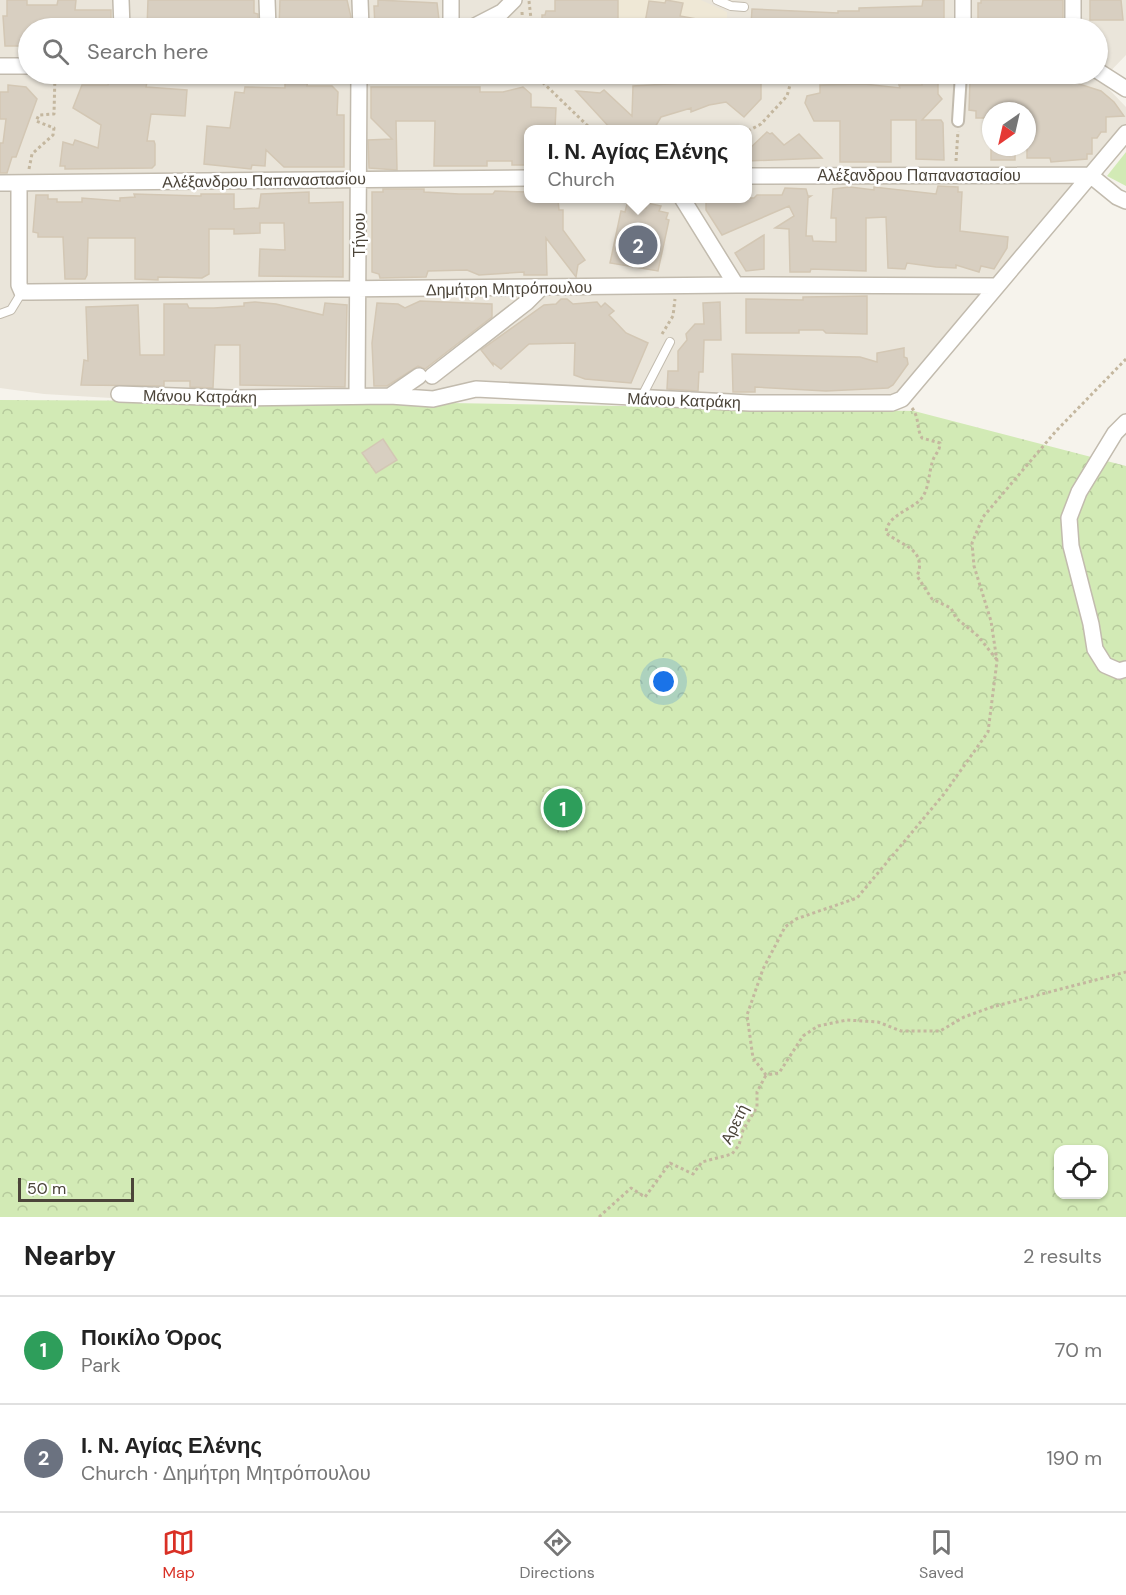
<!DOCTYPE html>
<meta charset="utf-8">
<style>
:root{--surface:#fff;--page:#f2f2f2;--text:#222;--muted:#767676;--line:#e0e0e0;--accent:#d93025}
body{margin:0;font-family:"DM Sans",sans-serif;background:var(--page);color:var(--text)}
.controls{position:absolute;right:18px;bottom:18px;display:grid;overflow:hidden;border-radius:12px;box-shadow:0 2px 4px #0004}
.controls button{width:54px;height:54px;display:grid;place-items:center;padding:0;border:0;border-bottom:2px solid var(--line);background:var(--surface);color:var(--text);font:30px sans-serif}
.compass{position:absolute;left:982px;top:102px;width:54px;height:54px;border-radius:50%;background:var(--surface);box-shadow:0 2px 4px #0004;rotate:214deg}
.scale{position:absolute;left:18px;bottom:15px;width:116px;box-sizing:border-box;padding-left:6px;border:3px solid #4b4439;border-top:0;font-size:16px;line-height:21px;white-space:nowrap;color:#4b4439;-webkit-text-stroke:4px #fff;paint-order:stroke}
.you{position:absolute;left:664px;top:682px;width:21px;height:21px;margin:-15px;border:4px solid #fff;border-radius:50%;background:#1a73e8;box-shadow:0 0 0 9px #1a73e833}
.badge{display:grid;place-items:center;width:39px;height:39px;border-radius:50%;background:var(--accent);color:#fff;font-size:20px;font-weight:700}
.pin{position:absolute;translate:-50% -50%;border:3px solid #fff;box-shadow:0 2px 6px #0006}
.popup{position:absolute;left:524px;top:125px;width:228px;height:78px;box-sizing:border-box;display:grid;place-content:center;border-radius:12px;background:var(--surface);filter:drop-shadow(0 2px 4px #0005);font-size:20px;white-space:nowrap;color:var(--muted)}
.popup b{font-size:22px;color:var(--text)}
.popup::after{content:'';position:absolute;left:50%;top:100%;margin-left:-12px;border:12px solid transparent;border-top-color:var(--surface)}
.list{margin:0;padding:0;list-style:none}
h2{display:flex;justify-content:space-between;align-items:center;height:78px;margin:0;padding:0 24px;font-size:26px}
h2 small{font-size:20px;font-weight:400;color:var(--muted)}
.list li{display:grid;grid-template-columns:39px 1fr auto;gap:18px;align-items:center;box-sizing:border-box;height:108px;padding:0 24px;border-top:2px solid var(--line)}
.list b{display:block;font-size:22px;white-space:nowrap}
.list p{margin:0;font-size:20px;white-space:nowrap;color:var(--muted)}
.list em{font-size:20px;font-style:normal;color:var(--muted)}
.icon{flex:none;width:33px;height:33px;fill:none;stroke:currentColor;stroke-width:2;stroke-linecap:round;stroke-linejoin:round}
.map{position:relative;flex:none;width:1126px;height:1217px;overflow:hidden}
.search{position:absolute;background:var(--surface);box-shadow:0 2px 4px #0004;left:18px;right:18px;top:18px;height:66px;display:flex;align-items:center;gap:15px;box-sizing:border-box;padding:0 21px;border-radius:33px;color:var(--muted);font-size:22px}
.sheet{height:294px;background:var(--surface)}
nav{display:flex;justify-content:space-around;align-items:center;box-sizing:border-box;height:84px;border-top:2px solid var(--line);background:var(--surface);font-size:16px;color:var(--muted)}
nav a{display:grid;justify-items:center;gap:3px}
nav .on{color:var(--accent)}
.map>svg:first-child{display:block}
.residential{fill:#eae5da;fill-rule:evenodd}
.education{fill:#efe8d6}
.green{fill:#d2eab5}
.park{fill:url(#park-crowns);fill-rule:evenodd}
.building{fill:#d8cfc1;stroke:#d3c7b4;stroke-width:1.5}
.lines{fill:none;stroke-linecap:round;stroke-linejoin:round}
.service-casing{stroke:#c2bbae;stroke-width:10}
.pedestrian-casing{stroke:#c2bbae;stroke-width:14}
.minor-casing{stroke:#c2bbae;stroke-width:18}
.path{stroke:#c4b79f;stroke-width:3;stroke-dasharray:3 3;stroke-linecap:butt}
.service{stroke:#fff;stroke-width:8}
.pedestrian{stroke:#fff;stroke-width:10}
.minor{stroke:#fff;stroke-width:15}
.labels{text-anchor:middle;stroke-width:5;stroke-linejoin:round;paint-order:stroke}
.street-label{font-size:16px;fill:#4b4439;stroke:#fff}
</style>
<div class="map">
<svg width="1126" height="1217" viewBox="0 0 1126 1217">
<defs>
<pattern id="park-crowns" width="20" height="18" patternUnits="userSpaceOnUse" patternTransform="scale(1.5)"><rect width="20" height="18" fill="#d2eab5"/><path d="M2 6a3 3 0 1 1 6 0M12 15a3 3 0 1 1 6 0" fill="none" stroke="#b6ca9c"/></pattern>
</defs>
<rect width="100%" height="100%" fill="#f6f3ec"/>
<path class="residential" d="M0,0H1126V55L1101,81L1126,107V124L894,397L431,396L113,391L111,398L44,394L0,388ZM28,28H1098V74H28ZM991,111H1027V147H991ZM528,130H748V198H528Z"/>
<path class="education" d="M618,0H701L727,12V28H618Z"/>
<path class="green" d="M1126,152V186L1107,176Z"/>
<path class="park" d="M0,400L389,402L914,411L1126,466V1217H0ZM1058,1150H1104V1194H1058Z"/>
<path class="building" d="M7,0H27V5H57L58,0H76L75,10H111V28H28V46H5L3,16H7Z
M148,0H254V13L258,14V25L257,28H147Z
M280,0H347L351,17L346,25L309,24V28H279Z
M378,0L437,3L440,28H375L374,6H378Z
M555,0H618V28H542V15H545L546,11H555Z
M666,0L683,3L680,16L714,22L713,28H644L649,1L665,3Z
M923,0H944V28H796L751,25L752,9L838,13V11H859V8L922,6Z
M981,0H1063V28H978V3H981Z
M1090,0H1121L1123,20H1090Z
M110,74H121V78L147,82L146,87L187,90L185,116L151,114L147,141H154L155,144V165L152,168L65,169V166H60L63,142L73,145L75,140L98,148L101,125L73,108L82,85H108Z
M285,78H308L307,86H332L338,92L337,115H344V167H284L266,150L265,166L252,165L251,169L204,164L207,126L230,128L235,92L244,93L245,87L285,88Z
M1043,80H1079V84L1101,91L1114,102L1124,116L1106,117V132H1101L1097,138H1092V154H1087V159L1051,162L1050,158H1027V111L991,109V118H976V111L969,110L970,81Z
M922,82H938V94L942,99L922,120H941L943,123L944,160L916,159V120H891V162H840V121H814L805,103L807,96L820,93V85L864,84L900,88L899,85H922Z
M686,83H761V99L744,117L726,102L709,105L691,112V108L661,117L654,129H611L576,91L600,93L604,90L632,116L633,86Z
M8,85L26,87L37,99L16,157H12L7,173H0V143H3L6,119H0V92H8Z
M371,87H480V92H503L523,87L531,94V107L556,108L555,129H526L527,165H512V161H487V166H434L435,121H396L397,170L369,168L368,140L392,139L371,118Z
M767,132L770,134L772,133L784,145L799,134L822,158L747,161V151Z
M991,147H1015V160H991Z
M938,186L958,187V192H962L960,231L1008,237L1007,248L994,269L981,266L979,272L956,265V268L936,267L907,263L905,269L888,268L886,217L866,218V271L811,269L810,272H790L789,229L775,228L794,216L789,206L722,235L706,210V198H754L757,195H782L785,188L806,189L808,196H811L808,198L806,236H812L813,241L836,242V218H831L833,189L850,187L874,190V187L936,194Z
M383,189H424V192L459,194H493L495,191L528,192V198L558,200L559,210H563V230L585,260L578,265L576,277L546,238L547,275H524V272L479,275L467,270L428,271L426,277L380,278L379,274L372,272V192H383Z
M309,192V203L343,202V277L259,276L260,249L285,250L284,223H260V233L234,234V229H209V274L202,278L158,277V280L135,279V238H88L87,275L85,279H65L63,237H38V233L33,232L36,195H48V199H57V202H82V198L120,201V198L135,197L134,194L201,196V194H234V209L259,208L261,194Z
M647,203L661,206L659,211L668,213L666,219L669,220L658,271L610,263L621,211L625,212L627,204L646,208Z
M764,235V269L746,271L735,253Z
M867,296V334L826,333L823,330H799V333H746V299L803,300V297Z
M561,299H567L573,304L597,302L601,307L605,303L614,311L609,315L626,333L648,343L631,383L585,379L574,375L575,343L529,344L501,369L493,363V365L481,350L544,305L556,304Z
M420,301L492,304V317L425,369L418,366L387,386H374L372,343L377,303L398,304L405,308Z
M255,302L276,304L323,315L325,303L347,305L345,387L240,385V345H215L213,388L190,387V381H164V386L81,385L84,360L88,361L86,307L138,305L140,355H164V304H187L189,308H214L244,306V303Z
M720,302L721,340H704L703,372H699L698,391L667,389L668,371H678V351L687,340L686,334L695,324H704L703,303Z
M904,348V357L907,358L908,364L893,385L888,388L826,391L755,387V392H733L732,354L860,357L877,362V353Z
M383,439L397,460L376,473L362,453Z"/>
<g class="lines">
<defs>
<path id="service" d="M717,0L731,6L744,7
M0,314L11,310L22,292
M641,398L670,342"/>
<path id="pedestrian" d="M958,121L961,74"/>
<path id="minor" d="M121,0L122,28
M267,0L268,28
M360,0L361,28
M451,0V28
M1073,0V28
M471,28L502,12L514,0
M963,28V0
M0,66H28
M1098,71L1126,89
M748,176L1090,175L1117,197L1126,201
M0,183L528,178
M19,183V285L22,292H30L736,285L996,286
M682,198L736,285
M432,376L527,302L542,287
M119,394L231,398L390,396L433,399L476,389L750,403H892L902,399L1126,133
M357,396L359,74
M390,396L419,376
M1126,422L1115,433L1079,492L1069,518L1071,546L1091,624L1095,649L1105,665L1119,671L1126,669"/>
</defs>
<use href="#service" class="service-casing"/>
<use href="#pedestrian" class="pedestrian-casing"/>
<use href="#minor" class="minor-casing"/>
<path class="path" d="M529,1L532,28
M522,12L523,28
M534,74L592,130
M748,131L761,124L787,96L793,74
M956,161L958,131
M29,169L32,154L53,135L54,128L36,121L39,115L54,114L55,74
M662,334L673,316L675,299
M1126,359L1056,431L983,517L972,543L974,566L991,621L997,661L988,732L944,794L857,898L796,919L785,927L763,969L747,1015L753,1058L766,1075L779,1073L803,1036L818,1026L847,1020L878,1022L901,1031H940L964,1017L992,1007L1126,972
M912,408C920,419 916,428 922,438L940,443C940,451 935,454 933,460C928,473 930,491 919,501C908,511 887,516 886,533C901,545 928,550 917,576L932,599L951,608L956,618L978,636L997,660
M599,1217L631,1188L645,1197L670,1163L693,1174L702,1162L732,1154L739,1145L743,1130L757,1107V1092L766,1075"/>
<use href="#service" class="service"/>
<use href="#pedestrian" class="pedestrian"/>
<use href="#minor" class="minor"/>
</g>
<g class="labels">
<g class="street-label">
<text x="919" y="181">Αλέξανδρου Παπαναστασίου</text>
<text transform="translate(264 180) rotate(-1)" y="6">Αλέξανδρου Παπαναστασίου</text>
<text transform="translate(359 235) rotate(-90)" y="6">Τήνου</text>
<text transform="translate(509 288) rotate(-1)" y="6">Δημήτρη Μητρόπουλου</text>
<text transform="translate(200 396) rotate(1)" y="6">Μάνου Κατράκη</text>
<text transform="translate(684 400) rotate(2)" y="6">Μάνου Κατράκη</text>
<text transform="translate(734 1124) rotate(-64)" y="6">Αρετή</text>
</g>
</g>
</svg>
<div class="controls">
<button><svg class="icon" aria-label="locate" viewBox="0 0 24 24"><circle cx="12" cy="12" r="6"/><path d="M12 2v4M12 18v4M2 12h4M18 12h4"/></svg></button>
</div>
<svg class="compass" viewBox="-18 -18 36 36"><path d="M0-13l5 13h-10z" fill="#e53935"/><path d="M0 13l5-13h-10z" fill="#767676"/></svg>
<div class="scale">50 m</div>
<div class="you"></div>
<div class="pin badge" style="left:563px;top:808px;background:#2e9e5b">1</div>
<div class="pin badge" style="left:638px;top:245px;background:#6b7280">2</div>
<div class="popup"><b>Ι. Ν. Αγίας Ελένης</b>Church</div>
<div class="search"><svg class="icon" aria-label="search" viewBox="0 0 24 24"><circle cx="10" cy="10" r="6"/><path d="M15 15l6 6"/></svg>Search here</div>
</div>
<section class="sheet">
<h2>Nearby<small>2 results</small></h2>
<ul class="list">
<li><span class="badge" style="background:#2e9e5b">1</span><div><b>Ποικίλο Όρος</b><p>Park</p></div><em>70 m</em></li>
<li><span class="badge" style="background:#6b7280">2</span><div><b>Ι. Ν. Αγίας Ελένης</b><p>Church · Δημήτρη Μητρόπουλου</p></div><em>190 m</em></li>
</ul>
</section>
<nav>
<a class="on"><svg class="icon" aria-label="map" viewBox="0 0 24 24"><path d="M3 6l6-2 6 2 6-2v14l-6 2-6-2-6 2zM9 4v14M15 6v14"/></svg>Map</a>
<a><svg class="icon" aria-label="directions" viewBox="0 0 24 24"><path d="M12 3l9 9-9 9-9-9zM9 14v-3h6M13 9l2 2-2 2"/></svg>Directions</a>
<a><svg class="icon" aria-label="saved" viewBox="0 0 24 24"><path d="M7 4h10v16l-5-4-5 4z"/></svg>Saved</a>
</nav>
